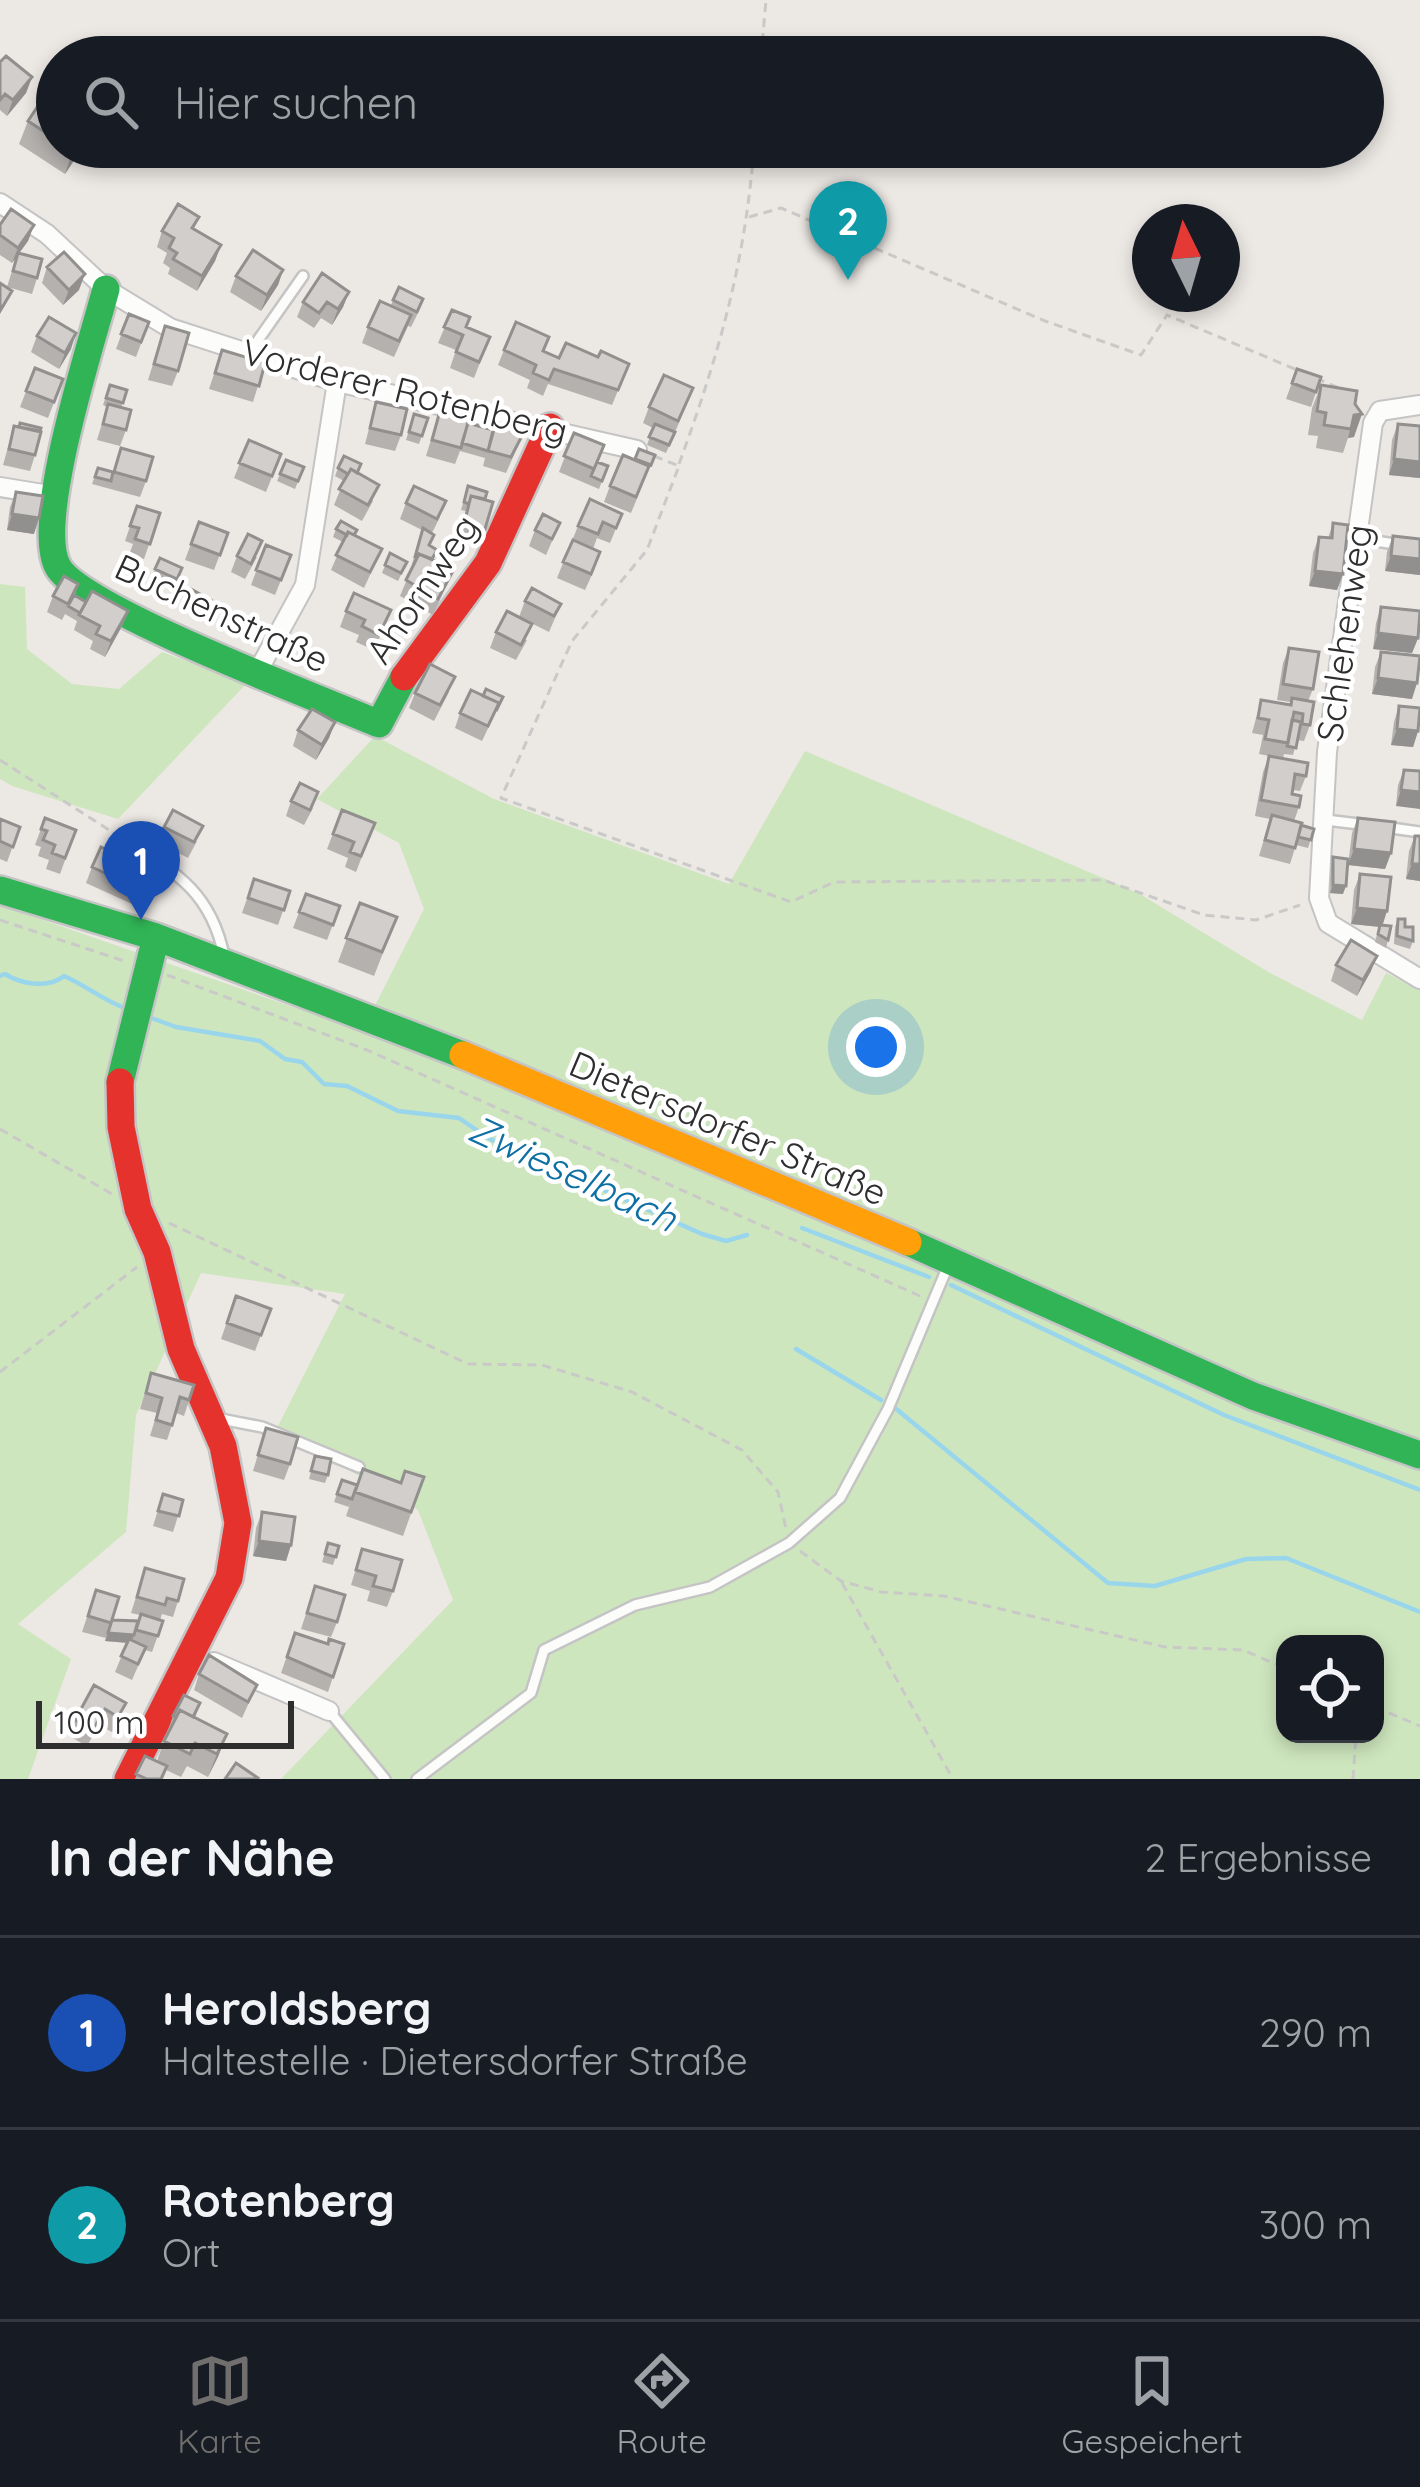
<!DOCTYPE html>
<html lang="de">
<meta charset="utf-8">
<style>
:root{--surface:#171b24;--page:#20242c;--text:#f1f3f6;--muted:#9ea1a6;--line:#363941;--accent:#706f6e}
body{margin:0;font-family:Quicksand,sans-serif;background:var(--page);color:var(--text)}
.controls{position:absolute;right:36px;bottom:36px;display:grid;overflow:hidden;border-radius:24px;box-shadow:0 6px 18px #0003}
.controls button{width:108px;height:108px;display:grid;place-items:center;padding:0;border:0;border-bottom:3px solid var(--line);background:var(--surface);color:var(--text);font:60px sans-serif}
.compass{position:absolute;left:1132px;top:204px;width:108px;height:108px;border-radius:50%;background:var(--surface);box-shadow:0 6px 18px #0003;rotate:355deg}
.scale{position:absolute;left:36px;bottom:30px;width:258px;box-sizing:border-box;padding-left:12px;border:6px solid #2e2e2e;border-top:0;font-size:33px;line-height:42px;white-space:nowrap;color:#2e2e2e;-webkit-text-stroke:9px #fff;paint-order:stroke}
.you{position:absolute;left:876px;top:1047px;width:42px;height:42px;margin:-30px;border:9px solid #fff;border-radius:50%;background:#1a73e8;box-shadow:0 0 0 18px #1a73e833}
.badge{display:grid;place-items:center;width:78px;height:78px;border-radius:50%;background:var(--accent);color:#fff;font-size:39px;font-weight:700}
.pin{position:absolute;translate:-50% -99px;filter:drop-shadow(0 3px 6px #0008)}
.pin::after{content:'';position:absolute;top:63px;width:42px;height:36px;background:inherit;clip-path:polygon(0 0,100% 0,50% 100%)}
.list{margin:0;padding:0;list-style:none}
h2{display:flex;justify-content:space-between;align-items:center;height:156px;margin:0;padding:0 48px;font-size:51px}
h2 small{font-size:39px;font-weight:400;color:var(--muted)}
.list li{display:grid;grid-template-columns:78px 1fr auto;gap:36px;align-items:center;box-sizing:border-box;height:192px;padding:0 48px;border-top:3px solid var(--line)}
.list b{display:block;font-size:45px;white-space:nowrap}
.list p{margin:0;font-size:39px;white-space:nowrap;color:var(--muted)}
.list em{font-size:39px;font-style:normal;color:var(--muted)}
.icon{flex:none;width:66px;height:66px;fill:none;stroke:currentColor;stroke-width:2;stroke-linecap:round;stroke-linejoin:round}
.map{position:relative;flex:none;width:1420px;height:1779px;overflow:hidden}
.search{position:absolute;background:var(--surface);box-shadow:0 6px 18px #0003;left:36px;right:36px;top:36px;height:132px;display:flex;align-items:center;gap:30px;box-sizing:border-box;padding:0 42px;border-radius:66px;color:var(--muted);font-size:45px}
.sheet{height:540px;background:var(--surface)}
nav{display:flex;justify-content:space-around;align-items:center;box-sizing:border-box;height:168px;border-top:3px solid var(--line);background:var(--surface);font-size:33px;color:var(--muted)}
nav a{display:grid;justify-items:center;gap:6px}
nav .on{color:var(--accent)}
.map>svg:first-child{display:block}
.green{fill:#cee6be;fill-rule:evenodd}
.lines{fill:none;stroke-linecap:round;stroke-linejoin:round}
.stream{stroke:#99d6ec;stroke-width:4.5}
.lane-casing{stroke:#c5c4c5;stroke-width:14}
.street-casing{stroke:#c5c4c5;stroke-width:22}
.fast-casing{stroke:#c5c4c5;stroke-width:32}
.slow-casing{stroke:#c5c4c5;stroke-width:32}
.jam-casing{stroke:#c5c4c5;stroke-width:32}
.path{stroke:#c9c9c8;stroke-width:3;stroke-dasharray:9 6;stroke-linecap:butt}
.lane{stroke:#fcfcfb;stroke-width:9}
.street{stroke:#fcfcfb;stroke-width:18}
.fast{stroke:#30b455;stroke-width:27}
.slow{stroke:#ff9f0a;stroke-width:27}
.jam{stroke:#e5322d;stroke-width:27}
.wall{fill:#b4b1af}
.shaded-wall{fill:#92908e}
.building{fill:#d1cecb;stroke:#92908e;stroke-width:3}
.labels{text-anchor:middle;stroke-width:9;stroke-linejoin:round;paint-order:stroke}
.street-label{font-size:36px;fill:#2e2e2e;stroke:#fff}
.water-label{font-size:39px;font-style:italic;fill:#0d6fa3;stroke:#fff}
</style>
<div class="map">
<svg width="1420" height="1779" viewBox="0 0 1420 1779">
<rect width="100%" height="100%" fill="#ece8e4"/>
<path class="green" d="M0,584L25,587L27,649L72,684L119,689L162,652L247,683L118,819L12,786L0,779Z
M375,736L494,799L729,884L805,751L1138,893L1270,973L1362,1020L1386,973L1420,990V1779H281L453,1600L418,1510L277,1428L345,1294L201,1273L136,1415L126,1532L18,1624L71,1659L28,1779H0V905L362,1031L424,909L399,843L317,799ZM1285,1644H1375V1734H1285Z"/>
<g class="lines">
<path class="stream" d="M0,976L5,974C21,984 48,989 64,976C87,986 102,1000 127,1009
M143,1015L176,1027L260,1041L285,1059L302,1062L324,1084L347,1086L398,1111L459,1118L488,1138L702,1234L726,1241L747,1235
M802,1228L929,1277
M951,1285L1224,1415L1420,1490
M796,1349L881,1400
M895,1408L1108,1583L1155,1586L1246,1559L1286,1558L1420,1612"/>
<defs>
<path id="lane" d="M249,353L303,276
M1357,538L1420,548
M1326,820L1367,825
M1384,827L1420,832
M120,837C174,871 211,891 224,956
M216,1418L262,1427L359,1467
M329,1711L385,1779
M417,1779L531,1693L544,1650L635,1605L710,1587L789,1543L840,1498L888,1409L950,1261"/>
<path id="street" d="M0,203L47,234L106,289L170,328L337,382L637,450
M1420,405L1380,411L1373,423L1327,752L1319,898L1328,923L1420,979
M0,487L55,496
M259,669L305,585L337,382
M214,1662L329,1711"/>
<path id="fast" d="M106,289C92,342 33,522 58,567C81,609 324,700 379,724L404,677
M0,890L156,937L463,1055
M120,1082L156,937
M908,1242L1253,1396L1420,1455"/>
<path id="slow" d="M463,1055L908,1242"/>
<path id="jam" d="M404,677L488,563L550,427
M120,1082L121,1127L138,1209L157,1252L181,1349L223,1446L238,1523L229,1578L128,1779"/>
</defs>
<use href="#lane" class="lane-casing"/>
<use href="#street" class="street-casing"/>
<use href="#fast" class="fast-casing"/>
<use href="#slow" class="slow-casing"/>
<use href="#jam" class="jam-casing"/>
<path class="path" d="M761,57L766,0
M749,217L781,208L1045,321L1141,355L1167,315L1297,370
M1316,378L1341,389
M654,456L679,466L647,550L572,641L501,798L791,902L834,882L1103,880L1204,915L1256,920L1300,905
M679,464C719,354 745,264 754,147
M0,760L109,830
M0,920L124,961
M167,975L367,1050L920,1296
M0,1129L112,1194
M169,1223L468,1364L542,1365L632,1392L742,1450L778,1492L786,1529
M0,1372L137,1267
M800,1551L841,1581L881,1592L944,1596L1165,1647L1243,1650L1285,1668
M842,1583L953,1779
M1375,1707L1420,1726
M1353,1779L1356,1734"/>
<use href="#lane" class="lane"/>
<use href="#street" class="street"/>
<use href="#fast" class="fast"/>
<use href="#slow" class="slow"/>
<use href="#jam" class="jam"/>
</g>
<path class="wall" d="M0,62L32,77L26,93L7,116L0,110Z
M57,102V147H83L65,174L19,144L28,121Z
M199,217L194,229L221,245L215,261L197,291L168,274L170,268L163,263L167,253L157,247L162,231Z
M0,225H34L28,241L19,253L37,278L32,294L7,287L16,258L12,263L0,255Z
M47,267L79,290L63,305L42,283Z
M283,270L278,285L261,311L230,292L236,276Z
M399,287L423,299L417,315L411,327L408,326L394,357L362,343L368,327L391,305Z
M349,292L343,307L332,325L321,318L314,328L297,317L303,302Z
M452,310L467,327L490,337L474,378L450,368L456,350L438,343Z
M129,314L149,322L136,357L116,349Z
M165,326L178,371L172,386L148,380Z
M37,336L71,349L59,369L31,352Z
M222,350L265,363L253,402L209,389Z
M504,350L544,351L559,358L598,357L629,364L612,405L548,384L543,396L527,388L530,380L498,365Z
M35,368L63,379L48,418L20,407Z
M1297,369L1321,377L1311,407L1286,399Z
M110,385L127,390L121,408L126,430L120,446L97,440L107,407L103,405Z
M1321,385L1355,404L1354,437L1348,438L1343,453L1316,448L1318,436L1308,435L1312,408Z
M376,402L401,435L395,451L365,444Z
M687,404L666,453L647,445L653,428L643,423L649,407Z
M441,407L468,423L493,430H525L506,473L483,466L485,458L460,451L455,464L426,456Z
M414,414L428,418L419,444L406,440Z
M1398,424L1420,426V478L1389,475L1392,440Z
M14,426L35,455L30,471L3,465Z
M574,433L598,462L608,466L599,489L559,472Z
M249,440L281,454L266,492L234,478Z
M121,448L146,481L140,497L92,484L98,468L113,472Z
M655,455L631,513L604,502L610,486L634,460Z
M286,460L304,467L295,489L277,481Z
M338,468L358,473L373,501L362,521L334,505L344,481L335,476Z
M468,486L485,500V529L480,545L458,539L466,511L461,510Z
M16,492L34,534L7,530L10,507Z
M406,503L440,517L432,533L430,545L433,560L454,569L433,615L400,596L413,565L412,564L422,530L400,519Z
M137,506L160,513L144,559L129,555L133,544L125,541Z
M622,514L610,543L597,538L593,549L595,568L585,590L557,578L578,526Z
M199,522L228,533L214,570L185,560Z
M560,523L546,555L529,546L535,530Z
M1333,523L1343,574L1337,590L1309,586L1313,553L1319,537L1328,538Z
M336,529L355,535L382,549L364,588L331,570L343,542L333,537Z
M1393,536L1420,539V575L1385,571L1387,552Z
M266,545L291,555L275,595L251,585Z
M390,553L407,562L398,581L382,573Z
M237,556L257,557L245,579L231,572Z
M160,558L182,568L175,587L152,577Z
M78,584L75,595L86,602L128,611L122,626L105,657L90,649L93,641L74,630L77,621L65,614L62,620L47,612L53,596Z
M211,600L202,619L182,609L185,601Z
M525,601L561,604L549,632L519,617Z
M1381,607L1418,638L1412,653L1373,649L1376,623Z
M346,611L385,626L374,650L356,642L359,635L340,627Z
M496,632L527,640L516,660L490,648Z
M1289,648L1313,689L1308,701L1310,725L1304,741L1297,740L1293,755L1284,754L1283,758L1306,776L1300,791L1293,790L1292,794L1299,807L1294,821L1301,825L1314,829L1308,848L1296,845L1290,864L1259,856L1270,819L1255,816L1263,772L1269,756L1259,754L1263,735L1252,733L1261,700L1290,705V702L1277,700L1283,663Z
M1381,652L1412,699L1372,694L1375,667Z
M449,692L434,721L409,708L415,693Z
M483,696L503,697L482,741L455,728L460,713Z
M1399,706L1418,731L1413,747L1391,745L1394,722Z
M335,722L329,738L316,760L293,746L298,730Z
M1404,770L1420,771L1396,806L1398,785Z
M291,801L313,808L304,825L286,816Z
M342,810L375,823L356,872L345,867L348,858L327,849Z
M45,818L76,830L60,874L46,869L49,860L38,856L41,847L35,845Z
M1358,818L1391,853L1385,869L1348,865L1352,833Z
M0,819L20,827L7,862L0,859Z
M164,827L197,841L188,858L159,843Z
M1415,836L1420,881L1406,879L1409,851Z
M1333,857L1343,894L1330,893L1331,865Z
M92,867L141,884L132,904L86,883Z
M1360,874L1388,940L1386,948L1375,942L1379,927L1351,924L1354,890Z
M254,879L290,891L278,925L242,913Z
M306,894L340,906L327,940L293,928Z
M360,903L397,917L374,976L338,962Z
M1398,919L1413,941L1410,949L1394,944L1395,927Z
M1336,965L1371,971L1357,996L1331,981Z
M236,1296L271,1309L255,1351L221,1339Z
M151,1373L194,1385L184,1416L176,1413L167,1440L150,1436L157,1413L140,1409Z
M266,1428L290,1464L284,1480L253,1471Z
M315,1456L328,1475L325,1483L309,1479Z
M424,1477L403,1536L346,1516L352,1499L349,1507L334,1502L342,1480L357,1485L401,1483Z
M163,1494L183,1500L173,1532L153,1526Z
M262,1512L291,1545L286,1561L253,1556L256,1528Z
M328,1543L339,1546L333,1565L322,1562Z
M362,1549L393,1591L387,1607L367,1601L370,1591L351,1585Z
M145,1568L178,1601L173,1617L162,1614L160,1620L163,1621L152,1652L145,1650L132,1680L115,1672L127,1643L105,1641L106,1638L82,1632L96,1590L112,1620L138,1621L140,1615L131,1613Z
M315,1586L337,1622L331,1637L301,1629Z
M295,1633L328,1644H344L328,1692L281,1673Z
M199,1674L257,1685L242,1718L194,1690Z
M126,1703L112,1732L99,1725L87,1746L69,1736L75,1720Z
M200,1703L195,1718L227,1734L208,1777L187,1766L181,1777L166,1770L163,1779H135L145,1756L157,1761L173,1716Z"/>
<path class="shaded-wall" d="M32,77L26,93L7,116L13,100Z
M75,147H83L65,174L73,150Z
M34,225L28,241L12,263L18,248Z
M221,245L215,261L197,291L202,276Z
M283,270L278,285L261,311L267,295Z
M85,274L79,290L63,305L69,290Z
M349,292L343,307L332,325L338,309Z
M76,333L71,349L59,369L65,353Z
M1362,414L1354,437L1348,438L1354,415Z
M1394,459L1420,462V478L1389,475Z
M12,514L39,518L34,534L7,530Z
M1391,556L1420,559V575L1385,571Z
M1315,571L1343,574L1337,590L1309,586Z
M128,611L122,626L105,657L111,641Z
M1378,633L1418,638L1412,653L1373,649Z
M1378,678L1417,683L1412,699L1372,694Z
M335,722L329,738L316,760L322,745Z
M1397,729L1418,731L1413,747L1391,745Z
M1401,790L1420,792V809L1396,806Z
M1354,849L1391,853L1385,869L1348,865Z
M1412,864H1420V881L1406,879Z
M1333,885L1346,886L1343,894L1330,893Z
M1357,908L1387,911L1382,927L1351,924Z
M1377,956L1371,971L1357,996L1363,980Z
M259,1541L291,1545L286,1561L253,1556Z
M108,1633L134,1635L131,1643L105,1641Z
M227,1734L218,1757L208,1777L217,1754Z"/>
<path class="building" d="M6,56L32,77L13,100L5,94L0,100V62Z
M46,94L57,102V140L28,121Z
M178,204L199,217L192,228L221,245L202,276L173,259L177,253L169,248L174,238L162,231Z
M11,209L34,225L18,248L0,235V225Z
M253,250L283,270L267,295L236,276Z
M64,252L85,274L69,290L47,267Z
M18,253L42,259L37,278L13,271Z
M322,273L349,292L338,309L327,302L319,313L303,302Z
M0,283L12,291L0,311Z
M399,287L423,299L417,312L393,300Z
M380,301L411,315L399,341L368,327Z
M452,310L470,317L466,327L490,337L479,362L456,352L463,335L444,327Z
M129,314L149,322L141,342L121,334Z
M49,317L76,333L65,353L37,336Z
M516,322L549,337L543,351L559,358L566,343L598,357L601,351L629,364L618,390L554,369L549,380L533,373L536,365L504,350Z
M165,326L189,333L178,371L154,364Z
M222,350L265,363L259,386L215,373Z
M35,368L63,379L54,402L26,391Z
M1297,369L1321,377L1316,392L1292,383Z
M664,375L693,388L678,421L649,407Z
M110,385L127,390L123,403L106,398Z
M1321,385L1357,391L1355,404L1362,414L1354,415L1351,429L1324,425L1326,413L1317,411Z
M376,402L407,409L401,435L370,428Z
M108,404L131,410L126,430L103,424Z
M441,407L470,415L461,448L432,440Z
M414,414L428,418L422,436L409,432Z
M496,422L525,430L511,457L488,451Z
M20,423L41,428L40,431L19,427Z
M468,423L493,430L488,451L462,443Z
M655,424L675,432L669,445L649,437Z
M1398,424L1420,426V462L1394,459Z
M14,426L41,432L35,455L9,449Z
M574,433L604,445L594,469L564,456Z
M249,440L281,454L272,476L239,463Z
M121,448L153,457L146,481L114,472Z
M639,449L655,455L651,465L635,459Z
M623,455L649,466L636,497L610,486Z
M344,456L361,464L357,473L351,469L348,474L338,468Z
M286,460L304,467L298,481L280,474Z
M597,462L608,466L602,481L591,476Z
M98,468L113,472L111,481L95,477Z
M351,469L379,485L368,505L339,489Z
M414,486L446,501L437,519L406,503Z
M468,486L487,492L485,499L471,496L469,504L464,502Z
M16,492L43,496L39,518L12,514Z
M471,496L493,502L485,529L464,524Z
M590,499L622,514L616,528L603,522L598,534L578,526Z
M137,506L160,513L150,544L135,539L139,528L130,526Z
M543,514L560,523L552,539L535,530Z
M341,521L357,530L354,535L348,532L347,535L336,529Z
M199,522L228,533L220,555L191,544Z
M1333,523L1348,525L1343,574L1315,571L1319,537L1332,538Z
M423,528L434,535L429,545L437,550L432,559L419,554L417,558L415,557Z
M348,532L382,549L370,572L336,555Z
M248,534L262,541L251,564L237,556Z
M1393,536L1420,539V559L1391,556Z
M573,540L600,552L591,574L563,562Z
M266,545L291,555L281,580L256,570Z
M390,553L407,562L401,573L385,565Z
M419,554L454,569L438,599L406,580Z
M160,558L182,568L177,579L155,569Z
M64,576L78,584L68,604L53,596Z
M532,588L561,604L554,616L525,601Z
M191,589L211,600L205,611L185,601Z
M92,591L128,611L111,641L96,634L100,626L79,615Z
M354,593L391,610L379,635L362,626L365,620L346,611Z
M74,595L86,602L80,613L68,606Z
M1381,607L1420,611L1418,638L1378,633Z
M507,611L532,624L521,645L496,632Z
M1289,648L1319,652L1313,689L1283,684Z
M1381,652L1420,656L1417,683L1378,678Z
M430,664L455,677L440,705L415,693Z
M486,689L503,697L496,711L499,703L483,696Z
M471,690L499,703L488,726L460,713Z
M1292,698L1314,702L1310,725L1302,724L1303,714L1294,712L1288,743L1265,739L1269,720L1258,718L1261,700L1291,705Z
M1399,706L1420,708L1418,731L1397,729Z
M312,709L335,722L322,745L298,730Z
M1292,720L1301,722L1296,748L1287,746Z
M1269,756L1308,763L1306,776L1295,774L1292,794L1301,796L1299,807L1261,800Z
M1404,770L1420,771V792L1401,790Z
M300,783L318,792L310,810L291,801Z
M173,810L203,826L194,842L164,827Z
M342,810L375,823L361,856L350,852L354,842L333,834Z
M1272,815L1302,823L1295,848L1265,840Z
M45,818L76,830L65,858L52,853L55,845L43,840L47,831L41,829Z
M1358,818L1395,822L1391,853L1354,849Z
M0,819L20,827L13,847L0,841Z
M1301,825L1314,829L1311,840L1298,837Z
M1415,836H1420V864H1412Z
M101,847L147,869L137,888L92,867Z
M1333,857L1348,859L1346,886L1333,885Z
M1360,874L1391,877L1387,911L1357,908Z
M254,879L290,891L284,910L248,898Z
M306,894L340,906L333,925L299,912Z
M360,903L397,917L382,952L346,938Z
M1398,919H1405V927H1413V941L1397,936Z
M1380,925L1391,926L1388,940L1378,934Z
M1351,940L1377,956L1363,980L1336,965Z
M236,1296L271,1309L261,1335L227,1323Z
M151,1373L194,1385L189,1400L180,1397L172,1425L156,1420L162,1398L146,1393Z
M266,1428L298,1437L290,1464L258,1455Z
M315,1456L331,1459L328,1475L311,1471Z
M363,1469L401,1483L405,1471L424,1477L411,1512L355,1492Z
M342,1480L357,1485L352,1499L337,1494Z
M163,1494L183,1500L179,1516L158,1511Z
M262,1512L295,1517L291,1545L259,1541Z
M328,1543L339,1546L336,1557L325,1554Z
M362,1549L402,1560L393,1591L373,1586L376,1576L356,1570Z
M145,1568L184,1579L178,1601L167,1598L165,1605L137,1597Z
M315,1586L345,1595L337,1622L307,1613Z
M96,1590L119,1597L111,1623L88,1616Z
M141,1614L163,1621L158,1636L136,1630Z
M112,1620L138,1621L134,1635L108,1633Z
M295,1633L328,1644L329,1639L344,1644L333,1677L287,1657Z
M129,1639L146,1647L138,1664L121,1656Z
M209,1655L257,1685L248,1702L199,1674Z
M94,1685L126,1703L118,1717L105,1709L93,1730L75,1720Z
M184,1695L200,1703L193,1717L180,1710L176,1717L173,1716Z
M180,1710L227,1734L217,1754L195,1743L190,1754L164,1741Z
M145,1756L167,1766L161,1779H147L136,1774Z
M236,1763L258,1778L257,1779H225Z"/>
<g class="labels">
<g class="street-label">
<text transform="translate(405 391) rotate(14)" y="13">Vorderer Rotenberg</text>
<text transform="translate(422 589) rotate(-56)" y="13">Ahornweg</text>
<text transform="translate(222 613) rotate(25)" y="13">Buchenstraße</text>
<text transform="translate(1344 633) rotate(-82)" y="13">Schlehenweg</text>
<text transform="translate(728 1128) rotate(23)" y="13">Dietersdorfer Straße</text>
</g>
<g class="water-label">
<text transform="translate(573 1173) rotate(25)" y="14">Zwieselbach</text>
</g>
</g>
</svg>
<div class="controls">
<button><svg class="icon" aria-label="locate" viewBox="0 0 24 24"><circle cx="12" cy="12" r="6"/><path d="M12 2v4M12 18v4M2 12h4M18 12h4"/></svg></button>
</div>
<svg class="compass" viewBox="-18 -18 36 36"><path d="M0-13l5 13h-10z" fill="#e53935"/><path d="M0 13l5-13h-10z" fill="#9ea1a6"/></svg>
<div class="scale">100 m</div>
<div class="you"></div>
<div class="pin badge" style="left:141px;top:920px;background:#1a4fb4">1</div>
<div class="pin badge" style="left:848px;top:280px;background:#0f9aa8">2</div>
<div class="search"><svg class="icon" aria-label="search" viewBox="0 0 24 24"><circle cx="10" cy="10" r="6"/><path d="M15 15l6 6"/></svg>Hier suchen</div>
</div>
<section class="sheet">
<h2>In der Nähe<small>2 Ergebnisse</small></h2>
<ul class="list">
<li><span class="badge" style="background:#1a4fb4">1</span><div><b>Heroldsberg</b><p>Haltestelle · Dietersdorfer Straße</p></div><em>290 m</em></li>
<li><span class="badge" style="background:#0f9aa8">2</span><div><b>Rotenberg</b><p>Ort</p></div><em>300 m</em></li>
</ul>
</section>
<nav>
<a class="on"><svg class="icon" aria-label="map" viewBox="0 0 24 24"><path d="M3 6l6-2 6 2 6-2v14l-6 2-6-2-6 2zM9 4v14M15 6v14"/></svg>Karte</a>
<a><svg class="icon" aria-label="directions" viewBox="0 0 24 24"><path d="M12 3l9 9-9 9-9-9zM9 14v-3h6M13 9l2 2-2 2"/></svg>Route</a>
<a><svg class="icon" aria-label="saved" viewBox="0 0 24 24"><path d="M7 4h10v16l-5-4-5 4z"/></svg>Gespeichert</a>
</nav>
